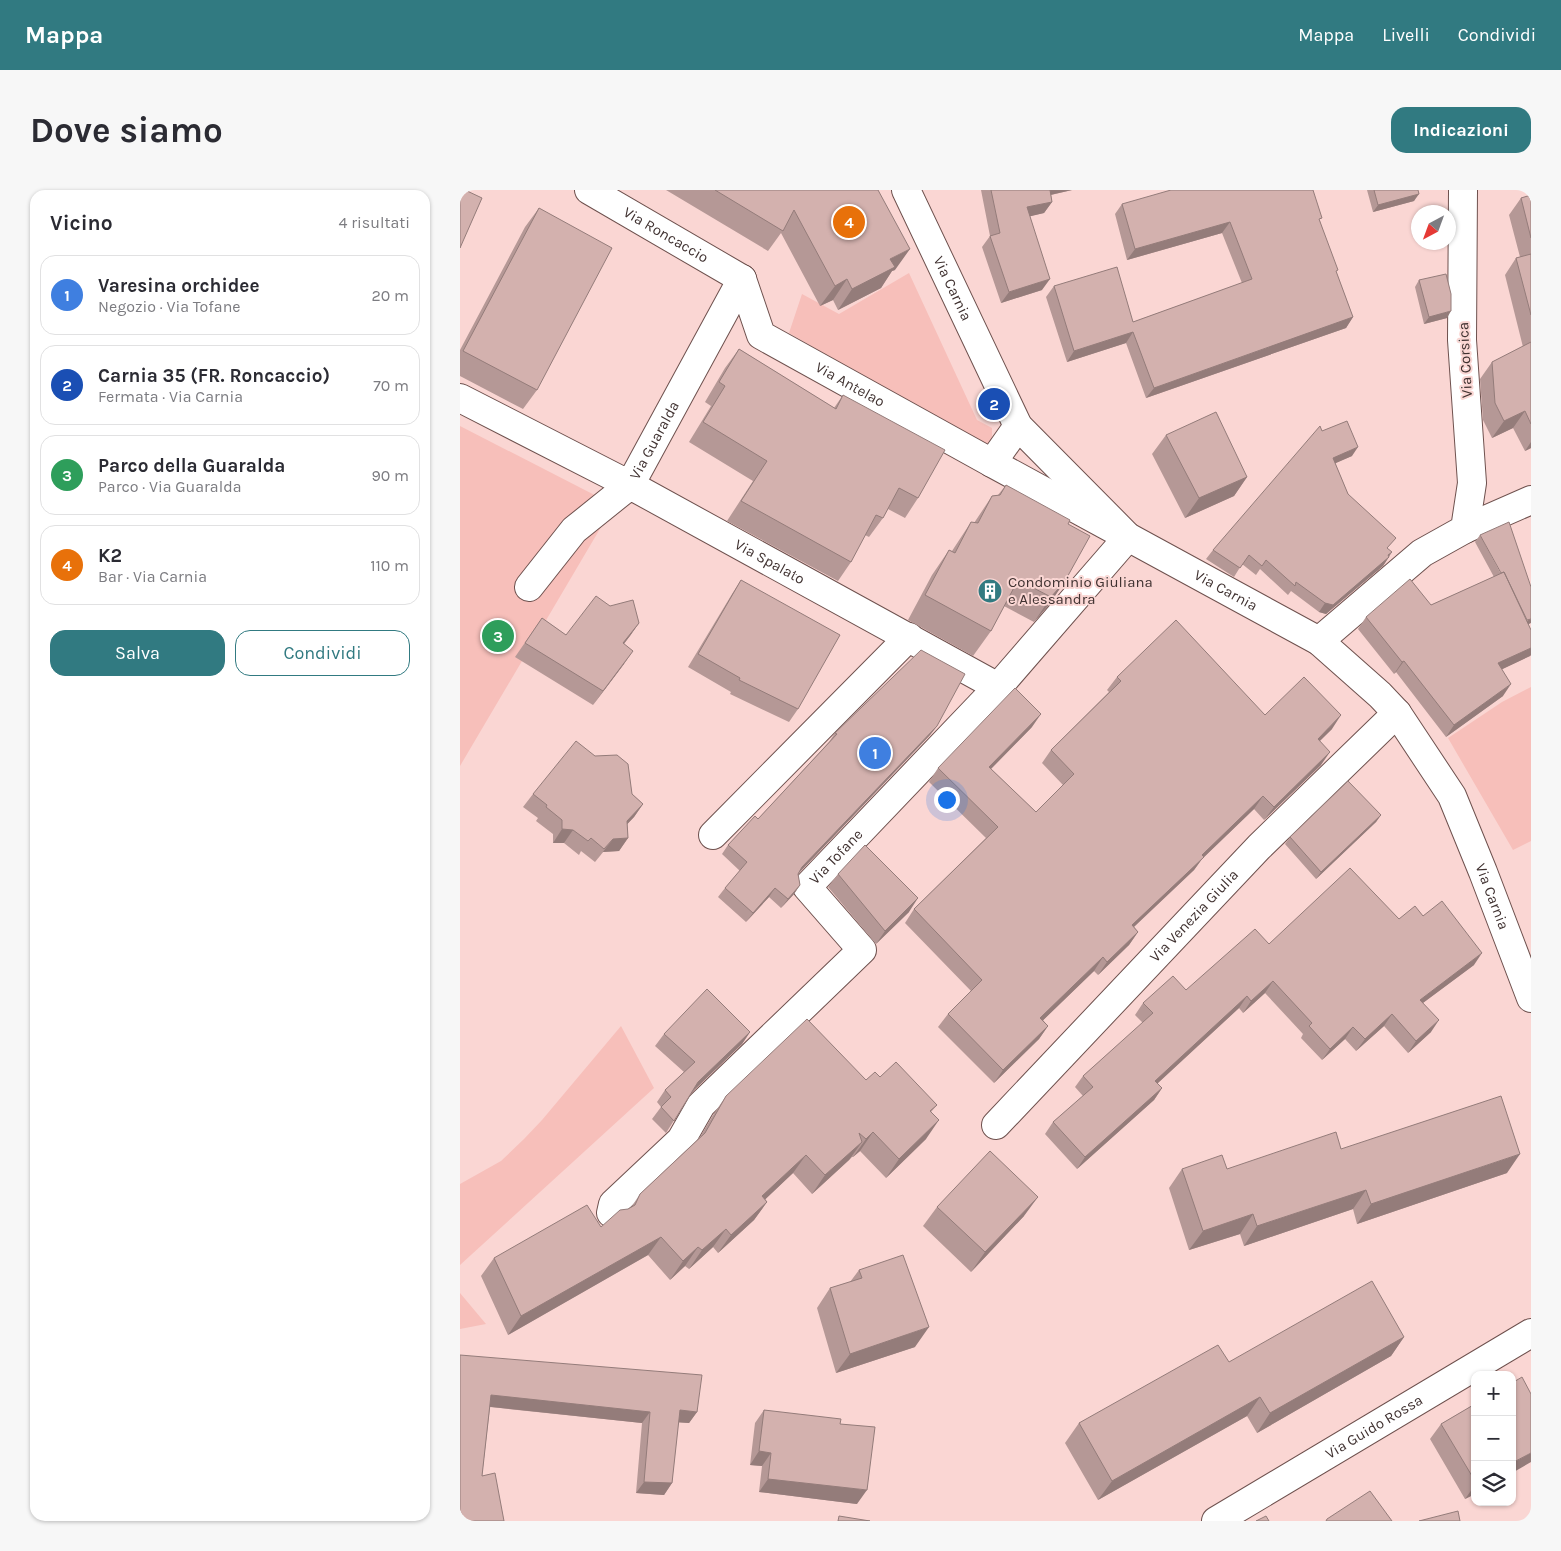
<!DOCTYPE html>
<html lang="it">
<meta charset="utf-8">
<style>
:root{--surface:#fff;--page:#f7f7f7;--text:#2b2b33;--muted:#7c7c81;--line:#e1e1e2;--accent:#317a81}
body{margin:0;font-family:Karla,sans-serif;background:var(--page);color:var(--text)}
.controls{position:absolute;right:15px;bottom:15px;display:grid;overflow:hidden;border-radius:10px;box-shadow:0 1px 4px #0004}
.controls button{width:45px;height:45px;display:grid;place-items:center;padding:0;border:0;border-bottom:1px solid var(--line);background:var(--surface);color:var(--text);font:25px sans-serif}
.compass{position:absolute;left:951px;top:15px;width:45px;height:45px;border-radius:50%;background:var(--surface);box-shadow:0 1px 4px #0004;rotate:221deg}
.you{position:absolute;left:486px;top:609px;width:18px;height:18px;margin:-12px;border:4px solid #fff;border-radius:50%;background:#1a73e8;box-shadow:0 0 0 8px #1a73e833}
.badge{display:grid;place-items:center;width:32px;height:32px;border-radius:50%;background:var(--accent);color:#fff;font-size:16px;font-weight:700}
.pin{position:absolute;translate:-50% -50%;border:2px solid #fff;box-shadow:0 1px 5px #0006}
.list{margin:0;padding:0;list-style:none}
h2{display:flex;justify-content:space-between;align-items:center;height:65px;margin:0;padding:0 20px;font-size:21px}
h2 small{font-size:16px;font-weight:400;color:var(--muted)}
.list li{display:grid;grid-template-columns:32px 1fr auto;gap:15px;align-items:center;box-sizing:border-box;height:80px;margin:0 10px 10px;padding:0 10px;border:1px solid var(--line);border-radius:15px}
.list b{display:block;font-size:19px;white-space:nowrap}
.list p{margin:0;font-size:16px;white-space:nowrap;color:var(--muted)}
.list em{font-size:16px;font-style:normal;color:var(--muted)}
.actions{display:flex;gap:10px;padding:15px 20px}
.actions a{flex:1;padding:11px 0;border:1px solid var(--accent);border-radius:15px;text-align:center;font-size:18px;color:var(--accent)}
.actions .main{background:var(--accent);color:#fff}
.icon{flex:none;width:28px;height:28px;fill:none;stroke:currentColor;stroke-width:2;stroke-linecap:round;stroke-linejoin:round}
.map{position:relative;flex:none;width:1071px;height:1331px;overflow:hidden;border-radius:15px}
header{display:flex;align-items:center;gap:30px;box-sizing:border-box;height:70px;padding:0 25px;background:var(--accent);color:#fff}
header strong{font-size:24px}
nav{display:flex;gap:28px;margin-inline-start:auto;font-size:18px}
.intro{display:flex;align-items:center;justify-content:space-between;box-sizing:border-box;height:120px;padding:0 30px}
h1{margin:0;font-size:35px}
.button{padding:12px 22px;border-radius:15px;background:var(--accent);color:#fff;font-size:18px;font-weight:700}
main{display:flex;gap:30px;padding:0 30px}
aside{flex:1;background:var(--surface);border-radius:15px;box-shadow:0 1px 4px #0004}
.map>svg:first-child{display:block}
.green{fill:#f7bfba}
.lines{fill:none;stroke-linecap:round;stroke-linejoin:round}
.minor-casing{stroke:#6e514e;stroke-width:30}
.minor{stroke:#fff;stroke-width:28}
.wall{fill:#b59896}
.shaded-wall{fill:#947c7a}
.building{fill:#d3b1ae;stroke:#947c7a}
.labels{text-anchor:middle;stroke-width:4;stroke-linejoin:round;paint-order:stroke}
.street-label{font-size:15px;fill:#403231;stroke:#fad6d3}
.poi-label{font-size:15px;fill:#403231;stroke:#fad6d3;text-anchor:start}
</style>
<header>
<strong>Mappa</strong>
<nav><a>Mappa</a><a>Livelli</a><a>Condividi</a></nav>
</header>
<div class="intro"><h1>Dove siamo</h1><a class="button">Indicazioni</a></div>
<main>
<aside>
<h2>Vicino<small>4 risultati</small></h2>
<ul class="list">
<li><span class="badge" style="background:#3f7fe0">1</span><div><b>Varesina orchidee</b><p>Negozio · Via Tofane</p></div><em>20 m</em></li>
<li><span class="badge" style="background:#1a4fb4">2</span><div><b>Carnia 35 (FR. Roncaccio)</b><p>Fermata · Via Carnia</p></div><em>70 m</em></li>
<li><span class="badge" style="background:#2e9e5b">3</span><div><b>Parco della Guaralda</b><p>Parco · Via Guaralda</p></div><em>90 m</em></li>
<li><span class="badge" style="background:#e8710a">4</span><div><b>K2</b><p>Bar · Via Carnia</p></div><em>110 m</em></li>
</ul>
<div class="actions"><a class="main">Salva</a><a>Condividi</a></div>
</aside>
<div class="map">
<svg width="1071" height="1331" viewBox="0 0 1071 1331">
<rect width="100%" height="100%" fill="#fad6d3"/>
<path class="green" d="M449,83L517,230L532,238V251L523,256L329,143L342,104L379,124Z
M0,236L154,315L0,576Z
M1071,497V651L1053,660L988,548L1042,512Z
M161,836L194,898L0,1075V994L41,971L64,949L82,930Z
M0,1103L26,1134L0,1139Z"/>
<g class="lines">
<defs>
<g id="minor">
<path id="s1" d="M129,0L282,89"/>
<path id="s2" d="M446,0L558,236L668,347L859,451L920,505L937,523L992,606L1023,682L1071,808"/>
<path id="s3" d="M282,89L301,145L532,273L558,236"/>
<path id="s4" d="M0,208L170,295L282,89"/>
<path d="M1005,339L1071,310"/>
<path id="s5" d="M69,397L114,340L170,295L538,497"/>
<path d="M859,451L962,363L1005,339L1012,293L1002,150L1003,0"/>
<path d="M253,645L449,447"/>
<path id="s6" d="M536,935L799,657L937,523"/>
<path id="s7" d="M151,1023L153,1014L221,950L241,915L402,760L347,697L538,497L668,347L532,273"/>
<path id="s8" d="M756,1331L1071,1143"/>
</g>
</defs>
<use href="#minor" class="minor-casing"/>
<use href="#minor" class="minor"/>
</g>
<path class="wall" d="M206,0H418L435,80L432,81L421,98L378,120L373,110L360,116L321,43L308,61Z
M521,0H612L591,5L592,12L584,23L570,26L582,100L541,113L522,57L530,46Z
M907,0H958L954,11L913,22Z
M1071,5V258L1065,261L1053,238L1032,248L1023,230L1020,189L1032,172L1063,157L1045,85L1056,68L1060,67L1049,25L1061,8Z
M662,14L860,31L876,82L893,127L886,138L686,208L666,153L607,172L586,107L594,96L673,132L782,93L762,43L667,70L655,24Z
M79,18L77,200L63,219L0,186V160L65,37Z
M959,90L987,128L964,134L955,97Z
M279,159L374,218L383,205L458,308L445,328L428,319L423,328L409,347L405,345L391,372L378,391L267,331L293,291L229,252L251,216L245,212L265,178Z
M862,241L892,266L875,273L888,304L928,359L929,367L923,376L866,424L859,422L831,401L828,405L800,379L796,385L782,374L774,387L746,369L753,360Z
M706,245L787,287L774,306L725,328L692,264Z
M546,295L608,334L605,391L588,416L574,432L544,416L531,441L513,466L448,430L472,385L489,360L492,361L511,332L514,333L532,306L538,305Z
M1020,345L1071,440V465L1070,466L1042,479L1043,506L986,547L936,482L934,484L898,439L906,427L971,415L1034,387L1015,352Z
M281,390L338,519L329,532L270,504L271,502L228,477L272,404Z
M150,416L179,433L164,454V474L133,515L55,467L82,428L106,445Z
M657,487L805,525L872,539L860,551L861,575L804,630L794,619L742,669L734,680L674,737L678,742L669,755L638,785L634,781L583,830L588,836L579,849L534,893L478,837L488,824L511,801L445,733L454,719L526,648L469,592L478,578L572,537L531,579L576,622L603,595L582,573L591,560L649,502L647,500Z
M477,536L470,545L339,683L338,684L340,695L334,704L321,718L309,707L286,732L258,707L265,698L280,681L262,664L268,655L298,629L369,552L375,543Z
M73,604H172L183,614L174,627L167,634L168,648L159,661L143,662L135,672L121,661L119,665L104,653H93V644L76,631L78,628L63,617Z
M921,625L916,632L856,689L825,654L830,647Z
M378,684L449,722L416,754L368,697Z
M963,726L1014,775L963,813L971,842L948,863L924,836L896,861L885,849L862,870L841,848L843,844L805,803L783,823L779,818L697,894L702,898L694,910L617,979L585,944L593,932L623,906L615,897L623,886L683,833L675,825L683,813L726,800L809,754L939,729Z
M290,842L282,854L232,902L206,943L192,929L201,917L197,912L205,900L224,882L195,856L204,844Z
M420,887L477,915L471,922L466,949L426,988L400,961L393,967H392L389,970L352,1004L333,983L305,1009L307,1012L294,1030L258,1063L253,1057L229,1079L225,1076L210,1090L188,1065L48,1145L21,1086L34,1068L141,1037L170,1019L180,1004L240,947L253,925L266,906L406,890Z
M881,959L1047,983L897,1034L893,1019L784,1056L780,1044L729,1060L709,998L722,979H767Z
M477,1017L564,1026L511,1082L463,1036Z
M399,1080L455,1157L376,1183L357,1118L370,1098L390,1092Z
M944,1147L931,1166L797,1243L787,1226L638,1310L605,1253L619,1233L769,1172Z
M0,1165L237,1222L229,1233L218,1232L212,1293L204,1305L176,1303L182,1233L30,1217L22,1286L0,1331Z
M1015,1214V1304L1005,1309L970,1249L981,1234Z
M304,1220L380,1234L397,1314L299,1302L302,1276L290,1275L295,1233Z"/>
<path class="shaded-wall" d="M586,0H612L581,7Z
M959,4L954,11L913,22L918,15Z
M592,12L584,23L559,29L567,17Z
M770,32L762,43L667,70L675,59Z
M450,59L435,80L432,81L421,98L378,120L392,99L430,69Z
M387,89L373,110L360,116L375,96Z
M590,89L582,100L541,113L549,102Z
M991,121L987,128L964,134L969,127Z
M893,127L886,138L686,208L694,198Z
M673,142L666,153L607,172L614,161Z
M1065,221L1053,238L1032,248L1044,231Z
M1071,252V258L1065,261Z
M898,257L892,266L867,277L873,268Z
M787,287L774,306L725,328L739,308Z
M932,362L923,376L866,424L859,422L865,413Z
M605,391L588,416L574,432L591,407Z
M1071,429V433L1061,438L1066,431Z
M179,433L170,446L154,466L163,453Z
M1071,458V465L1070,466L1030,485L1038,473Z
M173,461L164,474L133,515L143,501Z
M944,471L936,482L934,484L942,472Z
M1051,494L1043,506L986,547L994,535Z
M581,524L572,537L520,590L529,577Z
M881,525L872,539L848,562L858,549Z
M477,536L470,545L336,686L342,677Z
M870,562L861,575L804,630L814,617Z
M803,606L794,619L742,669L734,680L662,748L672,735L742,665Z
M183,614L174,627L158,644L167,631Z
M921,625L916,632L856,689L861,682Z
M102,639L113,640L104,653H93Z
M168,648L159,661L143,662L135,672L153,649Z
M340,695L334,704L321,718L328,709Z
M315,698L309,707L286,732L293,723Z
M458,708L449,722L416,754L425,741Z
M678,742L669,755L638,785L647,772Z
M1022,763L1014,775L952,821L960,810Z
M643,767L634,781L571,842L580,828Z
M813,791L805,803L783,823L791,811Z
M787,806L779,818L687,903L695,891Z
M932,824L924,836L896,861L905,849Z
M979,830L971,842L948,863L956,851Z
M588,836L579,849L534,893L543,880Z
M893,837L885,849L862,870L870,859Z
M290,842L282,854L230,904L238,892Z
M702,898L694,910L617,979L625,967Z
M479,930L466,949L426,988L439,969Z
M413,942L400,961L393,967L406,949Z
M402,952L389,970L352,1004L365,985Z
M1060,964L1047,983L897,1034L911,1014Z
M346,965L333,983L289,1025L302,1006Z
M906,1000L893,1019L784,1056L797,1036Z
M578,1007L564,1026L511,1082L525,1062Z
M307,1012L294,1030L258,1063L271,1045Z
M793,1024L780,1044L729,1060L743,1041Z
M266,1039L253,1057L229,1079L242,1060Z
M201,1047L188,1065L48,1145L61,1126Z
M238,1057L225,1076L210,1090L223,1071Z
M469,1137L455,1157L376,1183L390,1164Z
M944,1147L931,1166L797,1243L810,1223Z
M31,1205L190,1222L182,1233L23,1216Z
M800,1207L787,1226L638,1310L652,1291Z
M220,1220L237,1222L229,1233L212,1232Z
M299,1261L311,1263L302,1276L290,1275Z
M1071,1263V1272L1052,1283V1273Z
M308,1289L407,1300L397,1314L299,1302Z
M184,1292L212,1293L204,1305L176,1303Z
M1015,1295V1304L1005,1309Z"/>
<path class="building" d="M0,0H5L22,8L0,58Z
M255,0H418L450,59L430,69L435,77L392,99L387,89L375,96L334,20L323,41Z
M531,0H590L592,12L567,17L590,89L549,102L530,46L540,43Z
M711,0H853L862,28L859,29L878,80L876,81L893,127L694,198L673,142L614,161L594,96L657,77L673,132L792,89L770,32L675,59L662,14Z
M914,0H958L959,4L918,15Z
M1071,5V48L1061,8Z
M79,18L152,58L77,200L3,161Z
M1071,64V125L1056,68Z
M986,84L991,104V121L969,127L959,90Z
M1071,152V234L1065,221L1044,231L1035,213L1032,172Z
M279,159L376,219L383,205L485,260L458,308L439,298L423,328L416,325L391,372L281,311L307,271L243,232L265,196L259,192Z
M756,222L787,287L739,308L706,245Z
M887,231L898,257L873,268L888,304L936,348L927,358L932,362L928,365L929,367L873,415L865,413L836,392L835,396L806,370L802,376L789,365L780,378L753,360L860,236L862,241Z
M546,295L610,330L608,334L630,346L605,391L591,407L558,390L531,441L465,405L489,360L495,363L511,332L518,333L532,306L540,305Z
M1049,332L1071,397V429L1067,430L1044,382L1041,383L1020,345Z
M1044,382L1071,440V458L1038,473L1051,494L994,535L944,471L942,472L906,427L950,389L971,415Z
M281,390L380,445L338,519L279,490L280,488L238,464Z
M136,406L150,416L173,410L179,433L163,453L173,461L143,501L65,453L82,428L106,445Z
M716,430L805,525L844,487L881,525L858,549L870,562L814,617L803,606L742,665L744,667L672,735L678,742L647,772L643,767L580,828L588,836L543,880L488,824L522,790L454,719L538,637L478,578L555,498L581,524L529,577L576,622L614,584L591,560L661,491L657,487Z
M461,460L505,484L477,536L342,677L338,684L340,695L328,709L315,698L293,723L265,698L287,672L268,655L295,626L298,629L377,544L375,543Z
M116,551L135,566L157,565L168,574L172,604L183,614L167,631L168,648L153,649L144,659L131,648L128,651L113,640L102,639V630L86,617L87,615L73,604Z
M888,591L921,625L861,682L830,647Z
M405,655L458,708L425,741L378,684Z
M890,678L939,729L955,716L963,726L982,711L1022,763L960,810L979,830L956,851L932,824L905,849L893,837L870,859L849,836L852,833L813,791L791,811L787,806L695,891L702,898L625,967L593,932L633,897L623,886L693,823L683,813L713,786L726,800L795,739L809,754Z
M247,799L290,842L238,892L214,931L201,917L211,907L205,900L235,872L204,844Z
M347,829L406,890L415,882L420,887L436,872L477,915L470,921L479,930L439,969L413,942L406,949L399,943L402,952L365,985L346,965L302,1006L307,1012L271,1045L266,1039L242,1060L238,1057L223,1071L201,1047L61,1126L34,1068L127,1015L141,1037L160,1020L168,1019L175,1015L180,1004L245,943L266,906Z
M1041,906L1060,964L911,1014L906,1000L797,1036L793,1024L743,1041L722,979L762,965L767,979L876,942L881,959Z
M530,961L578,1007L525,1062L477,1017Z
M443,1065L469,1137L390,1164L370,1098L402,1088L399,1080Z
M912,1091L944,1147L810,1223L800,1207L652,1291L619,1233L758,1155L769,1172Z
M0,1165L242,1185L237,1222L220,1220L212,1293L184,1292L190,1222L31,1205L22,1286L35,1283L44,1331H0Z
M1062,1187L1071,1204V1263L1052,1273V1193Z
M1015,1214V1291L981,1234Z
M304,1220L381,1229L380,1234L415,1237L407,1300L308,1289L311,1263L299,1261Z
M910,1301L932,1331H866L867,1329Z
M998,1321L1000,1331H959Z
M379,1326L410,1331H378Z
M806,1326L809,1331H796Z"/>
<defs>
<symbol id="building-disc" viewBox="-11 -11 22 22"><circle r="9.5" fill="#317a81" stroke="#fad6d3"/><path d="M-4-6H4V6H1V3H-1V6H-4ZM-2.5-4.3h1.7v1.8h-1.7ZM.8-4.3h1.7v1.8H.8ZM-2.5-1h1.7V.8h-1.7ZM.8-1h1.7V.8H.8Z" fill="#fff"/></symbol>
</defs>
<g fill-rule="evenodd">
<use href="#building-disc" x="516" y="387" width="28" height="28"/>
</g>
<g class="labels">
<g class="street-label">
<text dy="5" stroke="none"><textPath href="#s1" startOffset="89">Via Roncaccio</textPath></text>
<text dy="5" stroke="none"><textPath href="#s2" startOffset="109">Via Carnia</textPath></text>
<text transform="translate(1005 170) rotate(-93)" y="5">Via Corsica</text>
<text dy="5" stroke="none"><textPath href="#s3" startOffset="161">Via Antelao</textPath></text>
<text dy="5" stroke="none"><textPath href="#s4" startOffset="242">Via Guaralda</textPath></text>
<text dy="5" stroke="none"><textPath href="#s5" startOffset="304">Via Spalato</textPath></text>
<text dy="5" stroke="none"><textPath href="#s2" startOffset="529">Via Carnia</textPath></text>
<text dy="5" stroke="none"><textPath href="#s7" startOffset="492">Via Tofane</textPath></text>
<text dy="5" stroke="none"><textPath href="#s2" startOffset="949">Via Carnia</textPath></text>
<text dy="5" stroke="none"><textPath href="#s6" startOffset="288">Via Venezia Giulia</textPath></text>
<text dy="5" stroke="none"><textPath href="#s8" startOffset="184">Via Guido Rossa</textPath></text>
</g>
<g class="poi-label">
<text x="548" y="397">Condominio Giuliana<tspan x="548" dy="17">e Alessandra</tspan></text>
</g>
</g>
</svg>
<div class="controls">
<button>+</button>
<button>−</button>
<button><svg class="icon" aria-label="layers" viewBox="0 0 24 24"><path d="M12 4l9 5-9 5-9-5zM3 14l9 5 9-5"/></svg></button>
</div>
<svg class="compass" viewBox="-18 -18 36 36"><path d="M0-13l5 13h-10z" fill="#e53935"/><path d="M0 13l5-13h-10z" fill="#7c7c81"/></svg>
<div class="you"></div>
<div class="pin badge" style="left:415px;top:563px;background:#3f7fe0">1</div>
<div class="pin badge" style="left:534px;top:214px;background:#1a4fb4">2</div>
<div class="pin badge" style="left:38px;top:446px;background:#2e9e5b">3</div>
<div class="pin badge" style="left:389px;top:32px;background:#e8710a">4</div>
</div>
</main>
